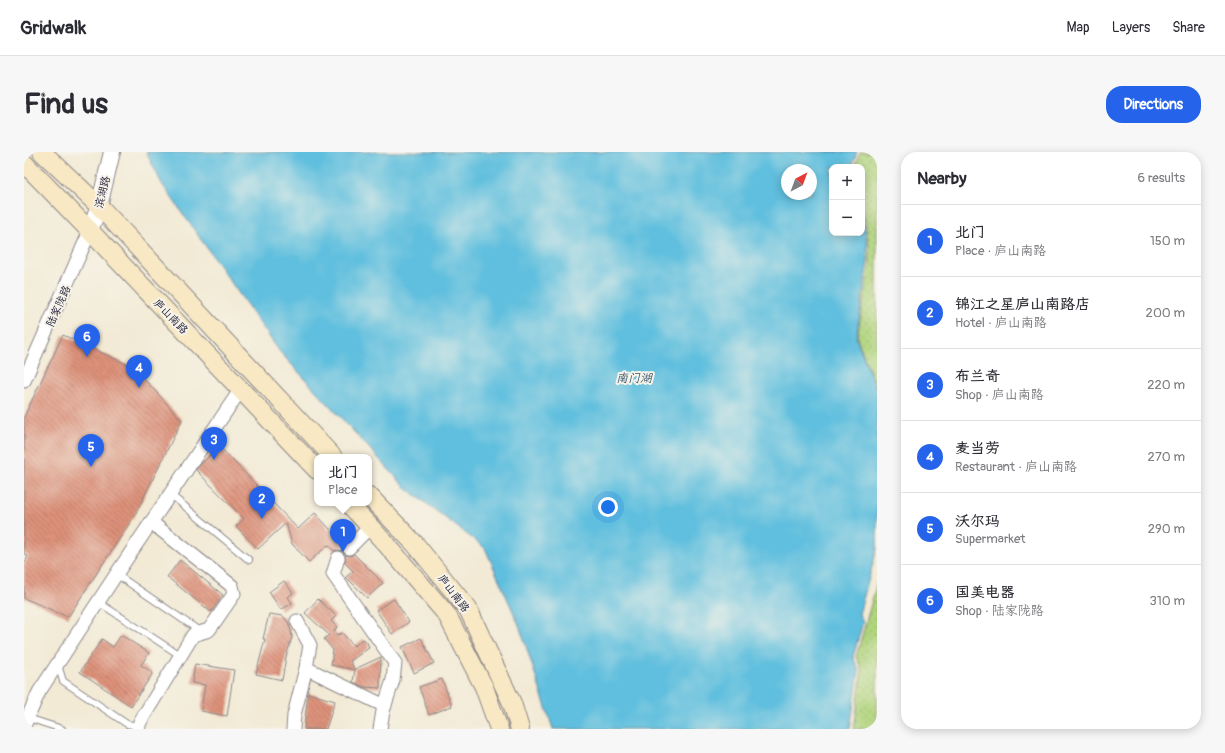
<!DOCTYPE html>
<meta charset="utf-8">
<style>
:root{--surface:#fff;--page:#f7f7f7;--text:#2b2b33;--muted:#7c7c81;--line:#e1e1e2;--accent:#2563eb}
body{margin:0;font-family:Pangolin,"LXGW WenKai TC",sans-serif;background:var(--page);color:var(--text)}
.controls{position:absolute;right:12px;top:12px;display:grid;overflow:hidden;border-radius:8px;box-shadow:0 2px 10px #0003}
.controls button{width:36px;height:36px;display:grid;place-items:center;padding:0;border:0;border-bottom:1px solid var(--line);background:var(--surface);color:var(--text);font:20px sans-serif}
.compass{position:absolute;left:757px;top:12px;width:36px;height:36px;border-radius:50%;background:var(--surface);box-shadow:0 2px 10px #0003;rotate:41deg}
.you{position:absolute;left:584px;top:355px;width:14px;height:14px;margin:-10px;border:3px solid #fff;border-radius:50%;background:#1a73e8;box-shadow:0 0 0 6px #1a73e833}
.badge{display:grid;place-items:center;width:26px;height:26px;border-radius:50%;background:var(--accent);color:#fff;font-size:13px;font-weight:700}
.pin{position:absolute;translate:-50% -33px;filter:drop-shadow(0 1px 2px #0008)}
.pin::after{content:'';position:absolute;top:21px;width:14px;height:12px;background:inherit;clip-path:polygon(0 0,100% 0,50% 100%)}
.popup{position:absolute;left:290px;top:302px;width:58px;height:52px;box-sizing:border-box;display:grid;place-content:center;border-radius:8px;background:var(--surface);filter:drop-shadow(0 1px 3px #0005);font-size:13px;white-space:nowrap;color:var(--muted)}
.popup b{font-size:15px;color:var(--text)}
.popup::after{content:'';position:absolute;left:50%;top:100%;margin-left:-8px;border:8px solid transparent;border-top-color:var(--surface)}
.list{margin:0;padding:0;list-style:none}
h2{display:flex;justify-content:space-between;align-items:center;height:52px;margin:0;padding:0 16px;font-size:17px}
h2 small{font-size:13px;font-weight:400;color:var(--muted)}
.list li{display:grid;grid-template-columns:26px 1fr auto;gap:12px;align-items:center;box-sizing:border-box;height:72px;padding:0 16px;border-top:1px solid var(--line)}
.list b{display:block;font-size:15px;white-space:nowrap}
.list p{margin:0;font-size:13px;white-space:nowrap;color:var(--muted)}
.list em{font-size:13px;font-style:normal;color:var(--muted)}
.map{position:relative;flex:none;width:853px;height:577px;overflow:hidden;border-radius:16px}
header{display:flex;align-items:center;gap:24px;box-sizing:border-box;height:56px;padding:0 20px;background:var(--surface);border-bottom:1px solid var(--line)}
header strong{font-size:19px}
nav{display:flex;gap:22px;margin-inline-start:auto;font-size:14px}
.intro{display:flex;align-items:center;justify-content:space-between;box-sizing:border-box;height:96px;padding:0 24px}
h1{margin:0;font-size:28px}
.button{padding:10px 18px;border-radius:16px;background:var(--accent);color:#fff;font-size:14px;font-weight:700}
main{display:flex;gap:24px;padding:0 24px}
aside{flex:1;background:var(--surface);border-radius:16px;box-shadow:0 2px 10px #0003}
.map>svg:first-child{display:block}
.park{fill:url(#park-dots);stroke:#697b5c}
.water{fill:#60bfde;stroke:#41708c;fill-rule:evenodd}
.building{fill:url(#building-back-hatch)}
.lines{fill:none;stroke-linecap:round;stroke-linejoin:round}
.service-casing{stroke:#8a8688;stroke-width:8}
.minor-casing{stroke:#8a8688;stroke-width:15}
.tertiary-casing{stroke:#8a8688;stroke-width:18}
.secondary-casing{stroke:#8a8688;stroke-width:20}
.service{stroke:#fff;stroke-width:6}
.minor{stroke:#fff;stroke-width:13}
.tertiary{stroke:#fff;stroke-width:16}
.secondary{stroke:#f8e8c3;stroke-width:18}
.labels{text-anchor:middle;stroke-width:4;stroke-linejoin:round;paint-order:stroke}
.street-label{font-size:11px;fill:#22223b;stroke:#f7f3e8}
.water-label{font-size:12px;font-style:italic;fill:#385974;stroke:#f7f3e8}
</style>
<header>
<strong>Gridwalk</strong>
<nav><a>Map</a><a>Layers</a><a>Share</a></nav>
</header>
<div class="intro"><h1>Find us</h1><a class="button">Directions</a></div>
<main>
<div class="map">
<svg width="853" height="577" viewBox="0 0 853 577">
<defs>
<pattern id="park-dots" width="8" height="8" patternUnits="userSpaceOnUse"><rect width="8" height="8" fill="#b0d47d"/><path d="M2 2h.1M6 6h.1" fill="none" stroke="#97b66d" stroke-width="1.8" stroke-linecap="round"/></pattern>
<pattern id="building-back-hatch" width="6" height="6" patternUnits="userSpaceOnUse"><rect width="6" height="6" fill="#dd927a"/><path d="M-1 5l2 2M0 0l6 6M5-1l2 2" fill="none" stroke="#b37765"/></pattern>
</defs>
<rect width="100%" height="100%" fill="#f7f3e8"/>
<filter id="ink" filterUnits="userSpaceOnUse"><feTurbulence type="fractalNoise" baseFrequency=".025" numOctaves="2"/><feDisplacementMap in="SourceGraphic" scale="8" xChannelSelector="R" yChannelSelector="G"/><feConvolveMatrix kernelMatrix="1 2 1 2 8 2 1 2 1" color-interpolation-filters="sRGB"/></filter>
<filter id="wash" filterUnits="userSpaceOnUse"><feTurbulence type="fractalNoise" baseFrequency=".012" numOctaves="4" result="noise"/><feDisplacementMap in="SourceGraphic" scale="16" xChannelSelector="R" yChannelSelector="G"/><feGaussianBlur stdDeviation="0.9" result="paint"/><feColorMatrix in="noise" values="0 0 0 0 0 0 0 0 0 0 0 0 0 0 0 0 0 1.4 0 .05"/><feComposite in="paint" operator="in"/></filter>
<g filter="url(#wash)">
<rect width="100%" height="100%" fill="#f2ead5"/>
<path class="park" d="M836,0H853V237L833,186L846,110L845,93L838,50V15H832V12Z
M853,431V577H830L838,518L832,505Z"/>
<path class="water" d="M122,0H833L829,12L830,15H808V81H838V61L843,90L844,108L832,186L853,240V397L835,462L839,470L829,505L835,519L826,577H529L495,473L461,396L382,336L256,200L138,32ZM763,18H787V42H763Z"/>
<g id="blocks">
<path class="building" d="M39,183L109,215L158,268L111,363L44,465L0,446V413L4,404L0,402V265Z
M195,294L274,377L291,361L319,391L317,394L318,399L313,398L310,399L304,393L285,410L268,392L262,371L234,397L212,374L220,367L172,318L176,313Z
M330,402L359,431L343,446L322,425L329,419L321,411V403L327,404Z
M156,408L199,443L187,460L143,425Z
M260,429L269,441L264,445L268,451L257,458L245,440Z
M294,447L312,464L307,469L313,475L310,479L313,483L318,481L330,494L339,487L343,490L345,496L326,509L331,518L307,513L309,498L300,487L305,483L281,461Z
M370,447L385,470L368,482L352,458Z
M245,462L259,464L264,470L267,479L268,485L262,505L258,528L232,522L241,487H239Z
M97,483L125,501L117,513L129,521L107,554L56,520L78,487L89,495Z
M397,486L410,511L390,521L378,495Z
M357,505L356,536L340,535L329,530L331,517Z
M171,512L210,518L203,564L177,559L181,533L168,531Z
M418,527L428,554L405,563L395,535Z
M284,541L311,549L302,577H280Z"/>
</g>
</g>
<g filter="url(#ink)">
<use href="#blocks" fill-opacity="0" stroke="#8a8688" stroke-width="1"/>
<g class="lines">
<defs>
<path id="service" d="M146,342L225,408
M92,422L177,480
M74,450L157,504
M34,513L39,529L103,572L115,574
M4,566L38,577"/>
<path id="minor" d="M0,229L66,79
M325,396L346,375
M314,406L309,422L371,511L369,528L359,559L356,577
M273,469L286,493L282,516
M0,574L15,540L95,418L217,237
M114,577L116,570L169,483L185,478L210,442L208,434L127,370
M269,577L270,563L282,516L361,554"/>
<path id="tertiary" d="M66,79L75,54L88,0"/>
<path id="secondary" d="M18,0L75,54L309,305
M0,11L66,79L293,318
M345,344L391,392L444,457L488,551L496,577
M324,351L363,393L423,463L460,535L475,577"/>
</defs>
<use href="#service" class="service-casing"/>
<use href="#minor" class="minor-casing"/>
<use href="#tertiary" class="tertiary-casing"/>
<use href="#secondary" class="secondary-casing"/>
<use href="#service" class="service"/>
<use href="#minor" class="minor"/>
<use href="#tertiary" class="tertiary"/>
<use href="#secondary" class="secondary"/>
</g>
</g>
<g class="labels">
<g class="street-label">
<text transform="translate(78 40) rotate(-76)" y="4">滨湖路</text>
<text transform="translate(34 154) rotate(-66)" y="4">陆家陇路</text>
<text transform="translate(147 164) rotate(46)" y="4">庐山南路</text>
<text transform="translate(430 441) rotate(53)" y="4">庐山南路</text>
</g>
<g class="water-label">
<text x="610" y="230">南门湖</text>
</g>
</g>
</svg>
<div class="controls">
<button>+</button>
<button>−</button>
</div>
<svg class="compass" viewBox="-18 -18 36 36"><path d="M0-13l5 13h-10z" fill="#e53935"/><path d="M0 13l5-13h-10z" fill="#7c7c81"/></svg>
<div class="you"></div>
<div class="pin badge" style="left:319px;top:400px">1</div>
<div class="popup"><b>北门</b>Place</div>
<div class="pin badge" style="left:238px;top:367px">2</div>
<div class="pin badge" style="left:190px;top:308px">3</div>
<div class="pin badge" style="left:115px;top:236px">4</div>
<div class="pin badge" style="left:67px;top:315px">5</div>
<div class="pin badge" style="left:63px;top:205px">6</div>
</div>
<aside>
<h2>Nearby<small>6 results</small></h2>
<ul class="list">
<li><span class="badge">1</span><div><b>北门</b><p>Place · 庐山南路</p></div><em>150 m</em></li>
<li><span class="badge">2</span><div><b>锦江之星庐山南路店</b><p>Hotel · 庐山南路</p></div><em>200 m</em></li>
<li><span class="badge">3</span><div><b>布兰奇</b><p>Shop · 庐山南路</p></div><em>220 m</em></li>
<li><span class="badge">4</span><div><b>麦当劳</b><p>Restaurant · 庐山南路</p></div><em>270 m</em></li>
<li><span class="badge">5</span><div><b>沃尔玛</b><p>Supermarket</p></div><em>290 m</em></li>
<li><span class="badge">6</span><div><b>国美电器</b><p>Shop · 陆家陇路</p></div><em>310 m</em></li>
</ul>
</aside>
</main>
